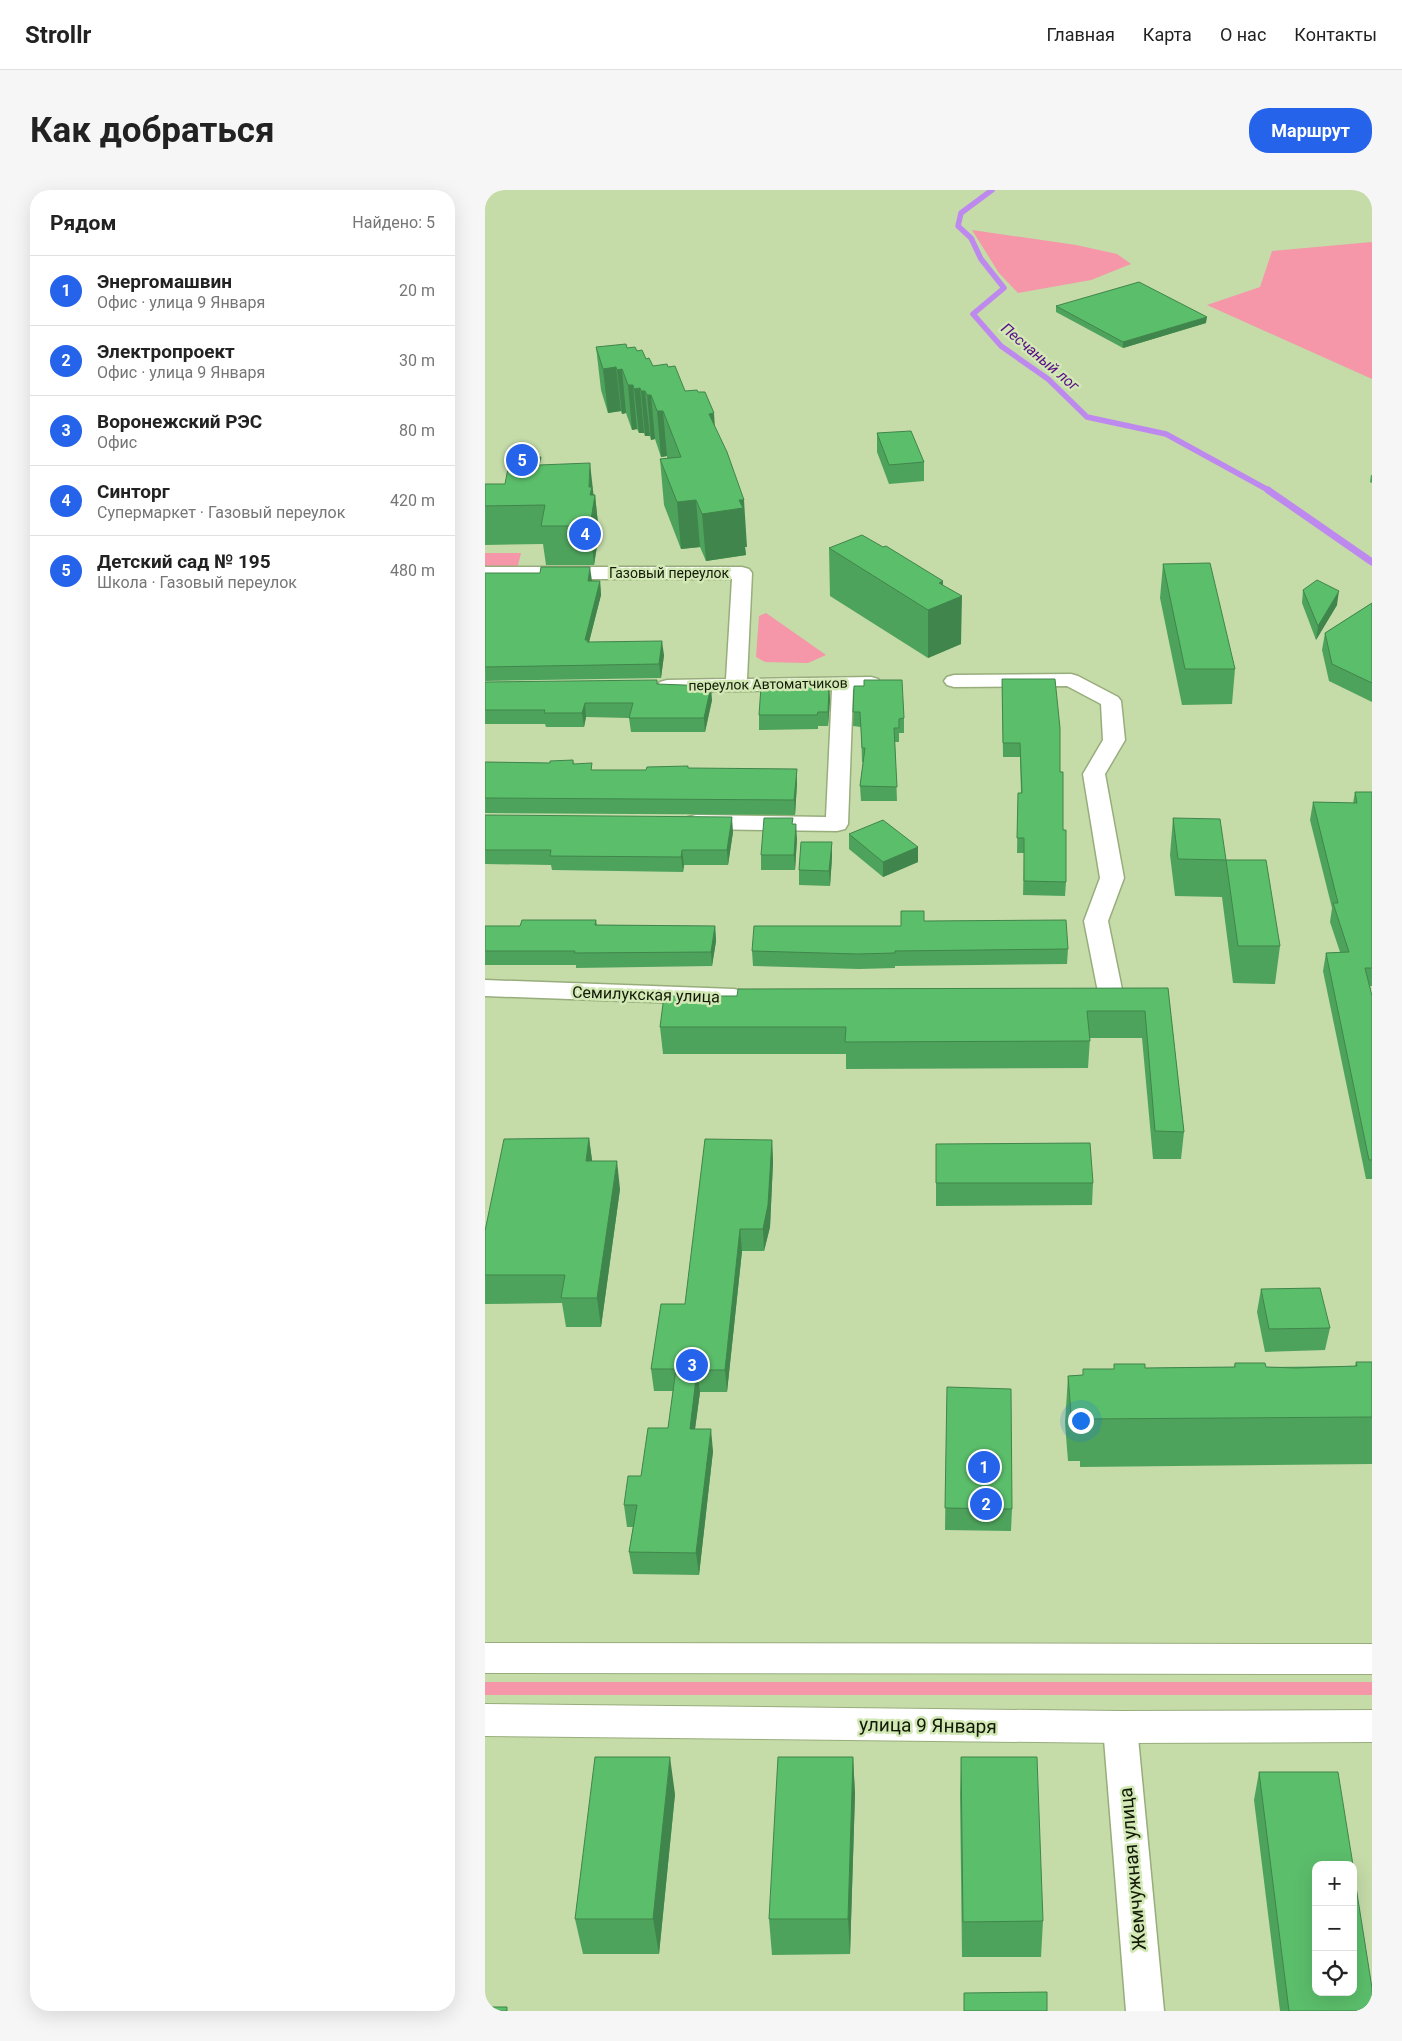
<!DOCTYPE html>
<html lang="ru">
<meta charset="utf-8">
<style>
:root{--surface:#fff;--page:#f6f6f6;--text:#222;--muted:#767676;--line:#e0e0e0;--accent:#2563eb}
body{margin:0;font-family:Roboto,sans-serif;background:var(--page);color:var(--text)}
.controls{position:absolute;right:15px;bottom:15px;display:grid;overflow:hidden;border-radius:10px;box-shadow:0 5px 20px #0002}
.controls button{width:45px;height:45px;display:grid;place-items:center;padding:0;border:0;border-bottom:1px solid var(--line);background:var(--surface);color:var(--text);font:25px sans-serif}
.you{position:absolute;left:595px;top:1230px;width:18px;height:18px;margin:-12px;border:4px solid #fff;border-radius:50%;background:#1a73e8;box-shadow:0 0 0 8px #1a73e833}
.badge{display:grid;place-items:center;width:32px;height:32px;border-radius:50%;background:var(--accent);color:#fff;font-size:16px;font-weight:700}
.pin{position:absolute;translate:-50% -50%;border:2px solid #fff;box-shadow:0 1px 5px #0006}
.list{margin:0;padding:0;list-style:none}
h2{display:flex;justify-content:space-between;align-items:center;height:65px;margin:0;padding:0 20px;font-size:21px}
h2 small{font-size:16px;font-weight:400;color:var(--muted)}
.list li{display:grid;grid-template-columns:32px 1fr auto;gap:15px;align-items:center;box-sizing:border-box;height:70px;padding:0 20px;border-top:1px solid var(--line)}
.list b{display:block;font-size:19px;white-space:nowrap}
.list p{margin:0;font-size:16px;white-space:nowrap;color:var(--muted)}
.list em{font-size:16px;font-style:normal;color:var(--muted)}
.icon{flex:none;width:28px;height:28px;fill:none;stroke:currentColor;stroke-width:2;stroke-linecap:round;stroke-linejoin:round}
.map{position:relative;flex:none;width:887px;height:1821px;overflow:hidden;border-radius:20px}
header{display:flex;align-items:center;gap:30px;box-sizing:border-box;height:70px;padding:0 25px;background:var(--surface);border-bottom:1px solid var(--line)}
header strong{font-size:24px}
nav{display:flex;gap:28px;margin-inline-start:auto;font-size:18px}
.intro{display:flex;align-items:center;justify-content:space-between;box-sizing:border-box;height:120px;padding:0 30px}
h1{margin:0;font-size:35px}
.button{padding:12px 22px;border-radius:20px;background:var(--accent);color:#fff;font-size:18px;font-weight:700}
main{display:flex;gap:30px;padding:0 30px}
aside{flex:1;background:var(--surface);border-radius:20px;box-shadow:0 5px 20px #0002}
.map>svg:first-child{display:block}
.green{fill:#f596a9}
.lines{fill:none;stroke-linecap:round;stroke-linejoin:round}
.stream-far1{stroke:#be89ee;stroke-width:5.5}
.stream{stroke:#be89ee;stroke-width:7}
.minor-casing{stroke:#98ad7c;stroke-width:3}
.secondary-casing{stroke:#98ad7c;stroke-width:2}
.minor{fill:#fff;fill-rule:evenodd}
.secondary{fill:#fff;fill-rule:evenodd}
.wall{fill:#4ea35c}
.shaded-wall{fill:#40854b}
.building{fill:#5bbe6b;stroke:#40854b}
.labels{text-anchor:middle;stroke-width:5;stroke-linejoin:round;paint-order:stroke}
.far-street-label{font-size:14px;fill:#121a07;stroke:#d2e8b5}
.far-water-label{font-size:15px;font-style:italic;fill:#590a87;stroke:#d2e8b5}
.street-label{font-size:16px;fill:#121a07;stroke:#d2e8b5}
.near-street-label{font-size:19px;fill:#121a07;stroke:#d2e8b5}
</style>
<header>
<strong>Strollr</strong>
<nav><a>Главная</a><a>Карта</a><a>О нас</a><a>Контакты</a></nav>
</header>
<div class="intro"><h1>Как добраться</h1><a class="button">Маршрут</a></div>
<main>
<aside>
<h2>Рядом<small>Найдено: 5</small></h2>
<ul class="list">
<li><span class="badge">1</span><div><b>Энергомашвин</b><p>Офис · улица 9 Января</p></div><em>20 m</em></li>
<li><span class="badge">2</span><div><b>Электропроект</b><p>Офис · улица 9 Января</p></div><em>30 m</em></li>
<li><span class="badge">3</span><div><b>Воронежский РЭС</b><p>Офис</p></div><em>80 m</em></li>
<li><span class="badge">4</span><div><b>Синторг</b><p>Супермаркет · Газовый переулок</p></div><em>420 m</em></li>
<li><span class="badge">5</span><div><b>Детский сад № 195</b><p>Школа · Газовый переулок</p></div><em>480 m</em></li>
</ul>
</aside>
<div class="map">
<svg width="887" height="1821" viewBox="0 0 887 1821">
<rect width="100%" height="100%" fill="#c5dba8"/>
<path class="green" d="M487,40L591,55L632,64L646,74L606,90L533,103L514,83Z
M887,52V189L722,115L775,97L787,61Z
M0,363H36L31,383H0Z
M281,423L341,465L323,473L280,472L271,467L274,426Z
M0,1492H887V1505H0Z"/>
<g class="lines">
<path class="stream-far1" d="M507,0L476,23L473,36L486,48L496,69L519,98L488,124L516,156L563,189L602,227L681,244L785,301"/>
<path class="stream" d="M783,300L887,372"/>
<defs>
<path id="minor" d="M0,377H257L264,379L267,383L262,489L386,487L393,489L396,493L393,497L368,499L363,634L360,639L352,641L211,639L203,637L200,632L203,627L211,625L341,627L347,500L182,502L175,500L172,496L175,492L182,490L241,489L247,389H0Z
M586,484L593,486L633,507L636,511L640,550L620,584L639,688L623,731L639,809L636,815C622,818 608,819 594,816L591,810L594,804L613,802L599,731L615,688L598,584L618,550L616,514L582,496L469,497L462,495L459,491L462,487L469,485Z
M0,790L249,799L258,801L261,807L258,813L249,815L0,806Z
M635,1522L647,1526L652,1537L679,1821H641L618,1537L623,1526Z"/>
<path id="secondary" d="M0,1453L887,1454V1484L0,1483Z
M0,1514L635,1521L887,1520V1552L635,1553L0,1546Z"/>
</defs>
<use href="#minor" class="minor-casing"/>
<use href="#secondary" class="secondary-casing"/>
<use href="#minor" class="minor"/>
<use href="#secondary" class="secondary"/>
</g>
<path class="wall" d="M571,116L721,133L638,158L571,122Z
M111,157L142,158L152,161L168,176L183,177L200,201L230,237L262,357H260L261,365L221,371L215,357L196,359L179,315L175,269L182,268V266L176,267L170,249L166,250L165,246H160L159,243H154L152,239L147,240L141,223L137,224L136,221L123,223L116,200Z
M392,243L439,272V291L404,294L392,262Z
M57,275L110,305L114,343L109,375H61L58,354L0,355V294H20Z
M886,285H887V293L885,292Z
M344,358L458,395L476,454L443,468L345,406Z
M678,374L750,479L747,514L697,515L675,408Z
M0,383L115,391L116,405L104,452L179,465L176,488L0,491Z
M818,400L852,415L831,450L817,413Z
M887,413V512L844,491L837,460L840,443Z
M517,489L575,582L581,692L580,706L538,705L539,663H532L533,603H536L535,567H518Z
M0,492L173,494L227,510L220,542H146L144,528L101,527L99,537H61L60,534H0Z
M344,496L345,510L343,536H333V539L274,540V525Z
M369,496L419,528V543H414V552H410L412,611H376L375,596L378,572H377L376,537L368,536Z
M88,570L89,574L108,580H161L204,578L312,593L310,625L0,623V572L65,573Z
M870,602H887V796H885L887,806V989H881L838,781L841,763L855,762L845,732L847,718L825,630L828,612L868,613Z
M0,625L248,642L243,675H199L198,682L67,680L66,675L0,674Z
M688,628L741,670L795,756L790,794L748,793L737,707L690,706L685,665Z
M308,634L312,649L310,680H276V665Z
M364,644L433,657V672L398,687L364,659Z
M347,667L345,696L314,695V680Z
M111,730L112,735L230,736L231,751L227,776L91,778V775H0V736H35Z
M439,731L583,759L582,774L410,776V778L374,779L268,776L267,761L416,736Z
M683,798L699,942L696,969H668L657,848H605L603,878L361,879V864H178L175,837L252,806Z
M104,948L107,971L135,999L116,1137H81L77,1113L0,1114V1041Z
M287,950L288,972L285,1037L279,1061H257L242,1202H215L210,1239L228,1261L214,1385L148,1384L144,1362L148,1337H142L139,1315L183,1238L188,1201H169L166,1179Z
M451,954L608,993L607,1015L451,1016Z
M776,1099L845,1138L840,1160L780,1162L772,1122Z
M871,1172H887V1274L595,1277V1271H583L580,1233L583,1186L598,1185V1179H629V1174L660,1178L749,1177L750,1173L781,1177L870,1176Z
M462,1197L527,1319L526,1341L460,1340Z
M368,1567L370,1604L365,1764L287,1765L284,1729Z
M476,1567L558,1731L556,1767H477L475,1604Z
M774,1582L887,1821H795L769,1610Z
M190,1604L174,1764H98L90,1729Z"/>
<path class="shaded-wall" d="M722,127L721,133L638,158V152Z
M131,177L136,221L123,223L118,179Z
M137,179L141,223L137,224L132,180Z
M143,195H148L152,239L147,240Z
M155,198L159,243H154L149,199Z
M156,201H160L165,246H160Z
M162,205H166L170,249L166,250Z
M172,221H178L182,266L176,267Z
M229,223L232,268L224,224Z
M105,273L109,309L110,305L114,343L109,375L105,336L104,297Z
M211,310L215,357L196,359L192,312Z
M254,310H259L262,357H260L261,365L221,371L217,324Z
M105,377L107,391H103Z
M115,391L116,405L103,456L100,450Z
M458,391V413L477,406L476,454L443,468V420L454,393Z
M854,401L852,415L831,450L833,436Z
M177,451L179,465L176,488L174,474Z
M226,496L227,510L220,542L219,528Z
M344,496L345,510L343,536V522Z
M100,513L101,527L99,537L97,523Z
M312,579V593L310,625L309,610Z
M247,627L248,642L243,675L242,660Z
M311,634L312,649L310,680L309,665Z
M347,652V667L345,696L344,681Z
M433,657V672L398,687V672Z
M197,660L199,675L198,682L196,667Z
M230,736L231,751L227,776L226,762Z
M104,948L108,977L101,971Z
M287,950L288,972L285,1037L279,1061L278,1039Z
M132,971L135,999L116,1137L112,1108Z
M255,1039L257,1061L242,1202L240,1180Z
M212,1180L215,1202L207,1261L205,1239Z
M226,1239L228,1261L214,1385L211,1363Z
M185,1567L190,1604L174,1764L168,1729Z
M368,1567L370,1604L365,1764L363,1729Z"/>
<path class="building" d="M654,92L722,127L638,152L571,116Z
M141,154L142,158L150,157L152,161L157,160L161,169L164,168L168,176L182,174L183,177L190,176L200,201L212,200L213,202H220L229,223L224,224L242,262L259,310H254L258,318L217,324L211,310L192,312L175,269L196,267L178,221H172L166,205H162L160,201H156L155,198L149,199L148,195H143L137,179L132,180L131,177L118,179L111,157Z
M426,241L439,272L404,275L392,243Z
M56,267L54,275L105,273L104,297H107L105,305H110L105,336H56L60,315L0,316V294H20L25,268Z
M377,345L398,357L401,356L458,391L454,393L477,406L443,420L344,358Z
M725,373L750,479H700L678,374Z
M56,377H105L103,391H115L100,450H103L102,452L177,451L174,474L0,477V383H55Z
M832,390L854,401L833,436L818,400Z
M887,413V493L847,474L840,443Z
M517,489H570L575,538V582H578V640H581V692L539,691V648H532L533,603H537L535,553H518Z
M172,490V494L226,496L219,528H144L148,513H100L97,523H59L60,520H0V492Z
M379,490H417L419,528L414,529V538H409L412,597L375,596L380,558H377L375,522H368L369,496H379Z
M344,496L343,522H333L332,525H274L276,497Z
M88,570V574L107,573L106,580H161L162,577L203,576V578L312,579L309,610L0,608V572L65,573V571Z
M870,602H887V778H880L887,806V970H884L841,763L864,762L848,713H853L828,612L872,613Z
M0,625L247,627L242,660H197L196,667L65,666L66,660H0Z
M279,628H308L307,634H311L309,665H276Z
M688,628L735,629L741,670L693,669Z
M398,630L433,657L398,672L364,644Z
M316,652H347L344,681L314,680Z
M741,670H781L795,756H753Z
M416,721H439V731L581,730L583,759L410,761V763L373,764L267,761L269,736H416Z
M37,730H111L110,735L230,736L226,762L89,763L90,761H0V736H35Z
M683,798L699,942L670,941L660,821H602L605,851L360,852L361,837H175L179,806H252L253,799Z
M104,948L101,971H132L112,1108H76L80,1085H0V1041L19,949Z
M220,949L287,950L283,1015L278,1039H255L240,1180H212L205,1239H226L211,1363L144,1362L152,1315H139L143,1286H156L163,1238H183L191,1179H166L176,1114H200Z
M605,953L608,993H451V954Z
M835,1098L845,1138L784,1139L776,1099Z
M871,1172H887V1227L599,1229L598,1224H586L583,1186L598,1185V1179H629V1174H660V1178L750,1177V1173H780L781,1177L811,1178L872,1176Z
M462,1197L526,1199L527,1319L460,1318Z
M110,1567H185L168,1729H90Z
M293,1567H368L363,1729H284Z
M476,1567H552L558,1731L478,1732Z
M774,1582H853L868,1675H831V1802H868V1678L887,1798V1821H804Z
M562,1802V1821H479V1803Z
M0,1817H22V1821H0Z"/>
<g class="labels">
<g class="far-street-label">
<text x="184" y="388">Газовый переулок</text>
<text transform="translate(283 494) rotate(-1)" y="5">переулок Автоматчиков</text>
</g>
<g class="far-water-label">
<text transform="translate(555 167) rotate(40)" y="5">Песчаный лог</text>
</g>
<g class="street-label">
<text transform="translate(161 804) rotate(2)" y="6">Семилукская улица</text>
</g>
<g class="near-street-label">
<text transform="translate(443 1535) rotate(1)" y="7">улица 9 Января</text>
<text transform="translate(647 1679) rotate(-95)" y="7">Жемчужная улица</text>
</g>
</g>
</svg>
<div class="controls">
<button>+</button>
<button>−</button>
<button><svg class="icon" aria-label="locate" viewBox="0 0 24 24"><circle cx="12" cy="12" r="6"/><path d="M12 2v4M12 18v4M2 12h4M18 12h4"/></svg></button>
</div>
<div class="you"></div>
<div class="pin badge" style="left:499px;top:1277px">1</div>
<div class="pin badge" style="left:501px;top:1314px">2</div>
<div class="pin badge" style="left:207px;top:1175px">3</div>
<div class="pin badge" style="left:100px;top:344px">4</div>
<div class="pin badge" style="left:37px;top:270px">5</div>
</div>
</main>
